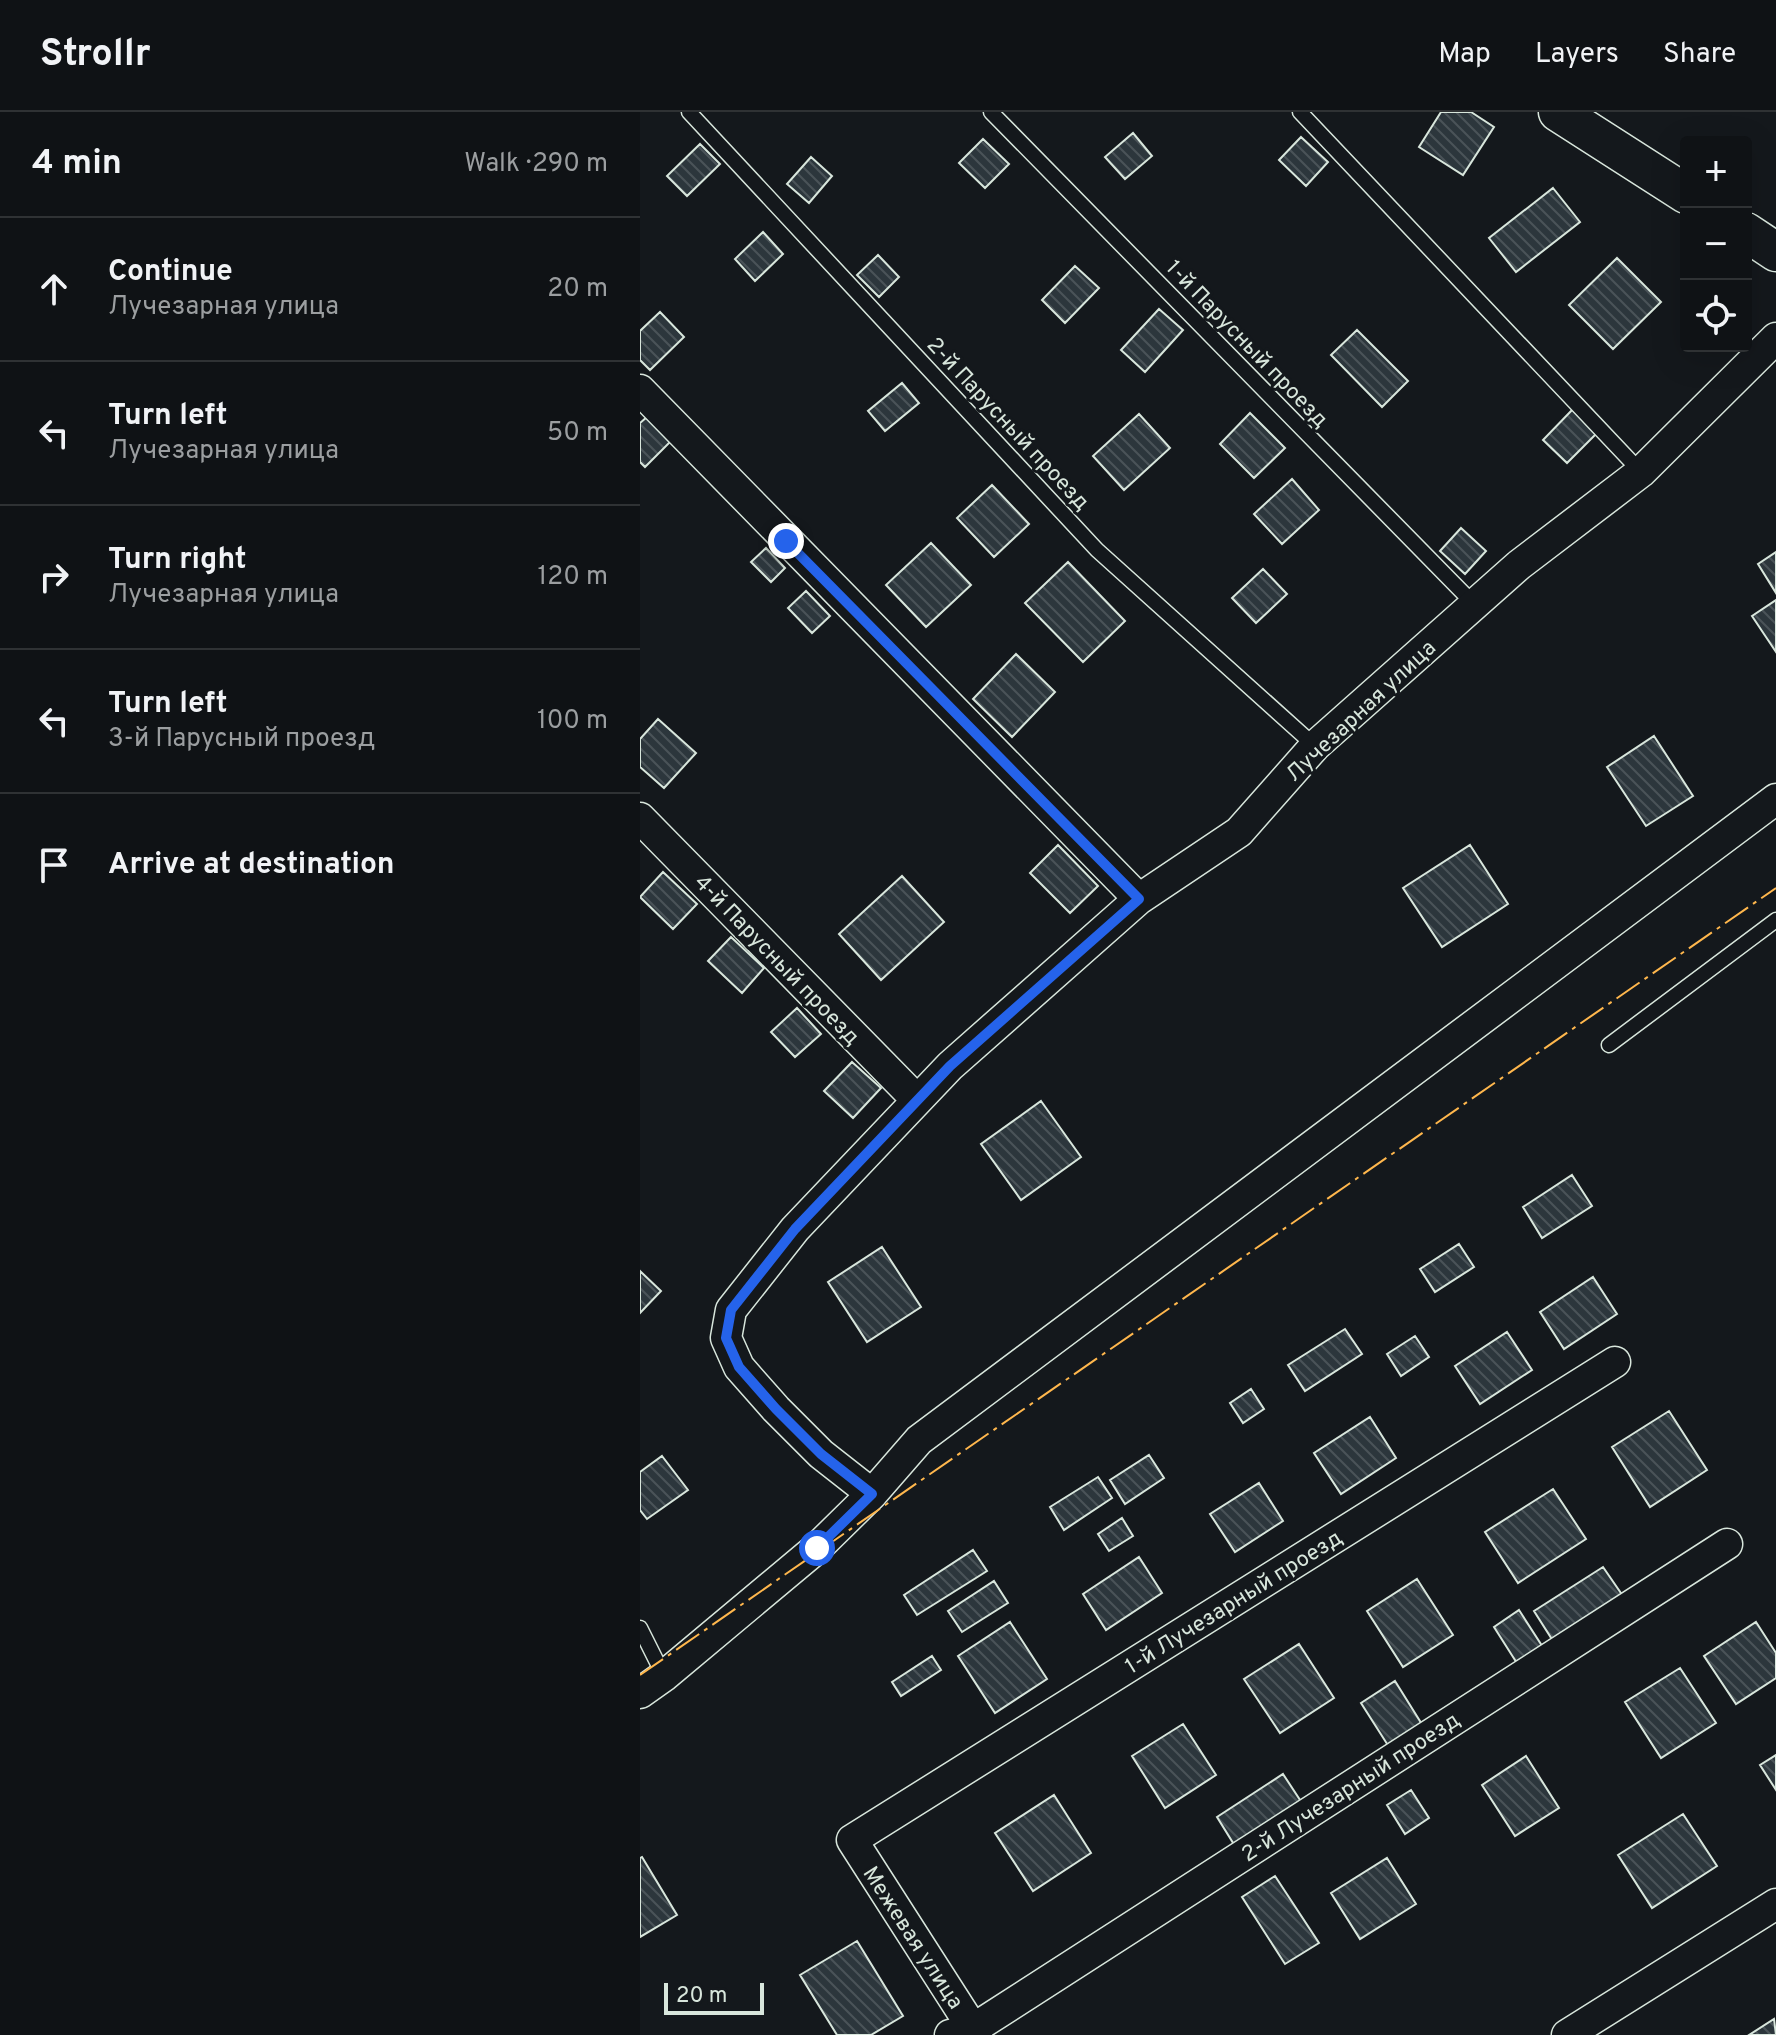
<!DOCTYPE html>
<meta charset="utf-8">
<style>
:root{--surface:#0f1215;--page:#1d2022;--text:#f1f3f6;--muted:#9b9ea0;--line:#2f3234}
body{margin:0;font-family:Overpass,sans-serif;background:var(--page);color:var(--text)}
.controls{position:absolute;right:24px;top:24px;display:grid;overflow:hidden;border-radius:8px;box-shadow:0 8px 32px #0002}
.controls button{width:72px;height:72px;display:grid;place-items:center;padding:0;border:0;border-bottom:2px solid var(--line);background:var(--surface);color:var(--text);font:40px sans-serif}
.scale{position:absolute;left:24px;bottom:20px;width:100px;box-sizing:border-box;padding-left:8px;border:4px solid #d8e6dc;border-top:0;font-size:22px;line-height:28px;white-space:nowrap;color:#d8e6dc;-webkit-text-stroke:6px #14181c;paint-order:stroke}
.stop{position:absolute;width:24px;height:24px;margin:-18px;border:6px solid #2563eb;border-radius:50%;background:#fff}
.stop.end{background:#2563eb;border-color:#fff;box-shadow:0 2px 8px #0008}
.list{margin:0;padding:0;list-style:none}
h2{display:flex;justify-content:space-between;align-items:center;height:104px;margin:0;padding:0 32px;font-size:34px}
h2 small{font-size:26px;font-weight:400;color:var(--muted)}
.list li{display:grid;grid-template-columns:52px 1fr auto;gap:24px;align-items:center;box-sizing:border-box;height:144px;padding:0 32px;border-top:2px solid var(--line)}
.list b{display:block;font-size:30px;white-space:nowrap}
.list p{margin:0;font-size:26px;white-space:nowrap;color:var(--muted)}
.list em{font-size:26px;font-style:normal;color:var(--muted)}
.icon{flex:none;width:44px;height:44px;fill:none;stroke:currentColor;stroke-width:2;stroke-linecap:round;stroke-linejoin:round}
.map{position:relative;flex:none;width:1136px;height:1923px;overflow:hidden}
header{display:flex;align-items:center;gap:48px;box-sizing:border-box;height:112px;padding:0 40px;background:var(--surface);border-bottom:2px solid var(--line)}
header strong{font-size:38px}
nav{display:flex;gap:44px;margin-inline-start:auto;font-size:28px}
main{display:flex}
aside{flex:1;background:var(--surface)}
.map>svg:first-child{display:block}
.building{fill:url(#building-back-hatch);stroke:#d8e6dc;stroke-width:2}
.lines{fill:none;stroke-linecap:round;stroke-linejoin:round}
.service-casing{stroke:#d8e6dc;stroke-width:17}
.minor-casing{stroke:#d8e6dc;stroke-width:33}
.tertiary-casing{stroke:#d8e6dc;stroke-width:41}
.service{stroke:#14181c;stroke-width:14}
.minor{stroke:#14181c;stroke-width:30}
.tertiary{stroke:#14181c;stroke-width:38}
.power{stroke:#ffb74d;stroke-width:2;stroke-dasharray:28 6 4 6;stroke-linecap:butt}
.route{stroke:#2563eb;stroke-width:10}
.labels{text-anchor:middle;stroke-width:6;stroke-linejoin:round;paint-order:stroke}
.street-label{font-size:22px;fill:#d8e6dc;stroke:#14181c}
</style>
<header>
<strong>Strollr</strong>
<nav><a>Map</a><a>Layers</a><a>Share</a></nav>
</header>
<main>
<aside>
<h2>4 min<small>Walk · 290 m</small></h2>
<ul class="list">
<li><svg class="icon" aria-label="ahead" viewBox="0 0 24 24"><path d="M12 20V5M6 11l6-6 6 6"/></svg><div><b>Continue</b><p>Лучезарная улица</p></div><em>20 m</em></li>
<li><svg class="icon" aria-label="left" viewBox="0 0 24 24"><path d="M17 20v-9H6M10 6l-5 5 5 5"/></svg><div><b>Turn left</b><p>Лучезарная улица</p></div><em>50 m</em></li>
<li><svg class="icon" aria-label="right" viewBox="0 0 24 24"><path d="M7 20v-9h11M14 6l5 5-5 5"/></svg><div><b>Turn right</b><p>Лучезарная улица</p></div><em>120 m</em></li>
<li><svg class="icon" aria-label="left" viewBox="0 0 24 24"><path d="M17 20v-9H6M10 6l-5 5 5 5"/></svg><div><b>Turn left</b><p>3-й Парусный проезд</p></div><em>100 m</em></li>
<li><svg class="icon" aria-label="arrive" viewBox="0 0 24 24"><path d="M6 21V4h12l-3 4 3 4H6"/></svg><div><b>Arrive at destination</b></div></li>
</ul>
</aside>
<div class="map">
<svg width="1136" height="1923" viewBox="0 0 1136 1923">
<defs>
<pattern id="building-back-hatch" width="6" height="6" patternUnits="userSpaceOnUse" patternTransform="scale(2)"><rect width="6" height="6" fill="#2c363c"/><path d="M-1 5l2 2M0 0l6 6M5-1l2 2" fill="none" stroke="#4a5358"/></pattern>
</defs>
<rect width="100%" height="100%" fill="#14181c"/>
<path class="building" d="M801,0H831L854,15L823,63L779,35Z
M493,21L512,44L485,67L465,45Z
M661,25L688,50L666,74L639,48Z
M343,27L369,52L345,76L319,51Z
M60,32L80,52L47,84L27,64Z
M171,45L192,64L169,91L147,72Z
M913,76L940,110L876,160L849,126Z
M123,120L143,142L115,169L95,147Z
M238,143L259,165L239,185L217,163Z
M977,146L1021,190L973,237L929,193Z
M435,154L459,176L425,211L402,188Z
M519,197L543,218L505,260L481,238Z
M20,200L44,225L10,258L0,248V219Z
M717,218L768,269L742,295L691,243Z
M262,271L279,291L245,319L228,299Z
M933,297L957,321L927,351L903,328Z
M610,301L645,336L614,366L580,332Z
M499,302L530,336L484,378L453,344Z
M7,305L30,330L5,355L0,350V311Z
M652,367L679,398L642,432L614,402Z
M352,373L389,412L354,445L317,406Z
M821,416L846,439L825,462L800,439Z
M291,431L331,473L286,515L246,473Z
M126,436L145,456L131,470L111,450Z
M1136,440V481L1118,452Z
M428,450L485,509L443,550L385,491Z
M623,457L647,482L616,511L592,486Z
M166,479L190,504L172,521L148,496Z
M1136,488V540L1112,504Z
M376,542L415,580L372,625L333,587Z
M18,607L56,641L24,676L0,655V627Z
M1014,624L1053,684L1006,714L967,655Z
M418,733L458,774L430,801L390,761Z
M830,733L868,792L802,835L763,776Z
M23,760L57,792L33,817L0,785Z
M262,764L304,810L241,868L199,822Z
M91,825L124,856L102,881L68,849Z
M157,896L181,922L155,945L131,920Z
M212,950L241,976L213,1006L184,979Z
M401,989L441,1045L381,1088L341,1032Z
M932,1063L952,1094L902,1126L883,1095Z
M819,1132L834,1155L795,1180L780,1157Z
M242,1135L281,1195L227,1230L188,1170Z
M0,1159L21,1179L0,1201Z
M953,1165L977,1202L924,1237L900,1200Z
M705,1217L722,1242L665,1279L648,1253Z
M867,1220L892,1258L840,1292L815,1254Z
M775,1224L789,1245L761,1264L747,1242Z
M611,1277L624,1297L603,1311L590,1291Z
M1029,1299L1067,1358L1010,1395L972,1335Z
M730,1305L756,1346L701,1382L674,1341Z
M509,1343L524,1366L485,1392L470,1368Z
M22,1344L48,1378L7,1407L0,1398V1360Z
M458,1365L472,1386L424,1418L410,1395Z
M619,1371L643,1409L595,1440L570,1402Z
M913,1377L946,1427L878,1471L845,1420Z
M482,1406L493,1424L469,1439L458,1422Z
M333,1438L347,1459L277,1503L264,1483Z
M499,1445L522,1481L466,1518L443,1482Z
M963,1455L985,1487L915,1532L894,1499Z
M777,1467L813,1523L763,1555L727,1499Z
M354,1469L368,1491L322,1520L308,1499Z
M879,1498L906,1540L880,1556L854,1515Z
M370,1510L407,1567L355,1601L318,1544Z
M1116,1510L1136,1541V1566L1096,1592L1064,1544Z
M659,1532L694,1586L640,1621L604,1567Z
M292,1544L301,1558L261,1584L252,1570Z
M1040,1556L1076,1611L1021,1646L985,1590Z
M755,1569L783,1614L749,1635L721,1591Z
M543,1612L576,1663L525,1696L492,1644Z
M1136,1643V1678L1120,1653Z
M886,1644L919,1696L875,1724L842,1673Z
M643,1662L662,1691L595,1734L577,1705Z
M771,1678L789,1706L765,1722L747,1693Z
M414,1683L451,1741L393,1779L355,1721Z
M1043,1702L1077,1754L1012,1796L978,1743Z
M2,1745L37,1803L0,1825V1746Z
M747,1746L776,1792L720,1827L691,1781Z
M635,1764L679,1831L645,1852L602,1785Z
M217,1829L263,1904L231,1923H197L160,1863Z
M1134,1907L1136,1923H1109Z"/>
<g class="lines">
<defs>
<path id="service" d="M49,0L457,438L675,634
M351,0L835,493
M660,0L1001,360
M969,933L1136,808
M0,1516L24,1564"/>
<path id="minor" d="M0,278L499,787
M0,706L277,988
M232,1382L279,1328L1136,687
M0,1581L24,1564L177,1436L232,1382L181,1342L136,1297L99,1255L86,1226L91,1198L155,1117L310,954L499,787L599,720L675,634L879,453L1001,360L1136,226
M310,1923L333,1917L1087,1432
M337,1923L212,1728L975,1250
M927,1923L1136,1792"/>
<path id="tertiary" d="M918,0L1046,82
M1106,120L1136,140"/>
</defs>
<use href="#service" class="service-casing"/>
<use href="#minor" class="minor-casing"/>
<use href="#tertiary" class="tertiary-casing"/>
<use href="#service" class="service"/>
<use href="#minor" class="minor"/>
<use href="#tertiary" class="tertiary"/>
<path class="power" d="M0,1563L1136,776"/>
</g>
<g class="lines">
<path class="route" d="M146,429L499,787L310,954L155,1117L91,1198L86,1226L99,1255L136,1297L181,1342L232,1382L177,1436"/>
</g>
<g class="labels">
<g class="street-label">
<text transform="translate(608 231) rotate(46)" y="8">1-й Парусный проезд</text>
<text transform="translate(369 311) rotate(47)" y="8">2-й Парусный проезд</text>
<text transform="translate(720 598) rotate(-43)" y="8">Лучезарная улица</text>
<text transform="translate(138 847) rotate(46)" y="8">4-й Парусный проезд</text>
<text transform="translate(593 1489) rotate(-32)" y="8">1-й Лучезарный проезд</text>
<text transform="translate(710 1674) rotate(-33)" y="8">2-й Лучезарный проезд</text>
<text transform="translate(274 1825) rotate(57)" y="8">Межевая улица</text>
</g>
</g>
</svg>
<div class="controls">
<button>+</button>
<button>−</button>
<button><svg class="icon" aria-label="locate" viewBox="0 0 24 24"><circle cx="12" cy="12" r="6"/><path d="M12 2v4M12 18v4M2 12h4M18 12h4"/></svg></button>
</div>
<div class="scale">20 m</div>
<div class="stop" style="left:177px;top:1436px"></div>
<div class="stop end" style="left:146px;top:429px"></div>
</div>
</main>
